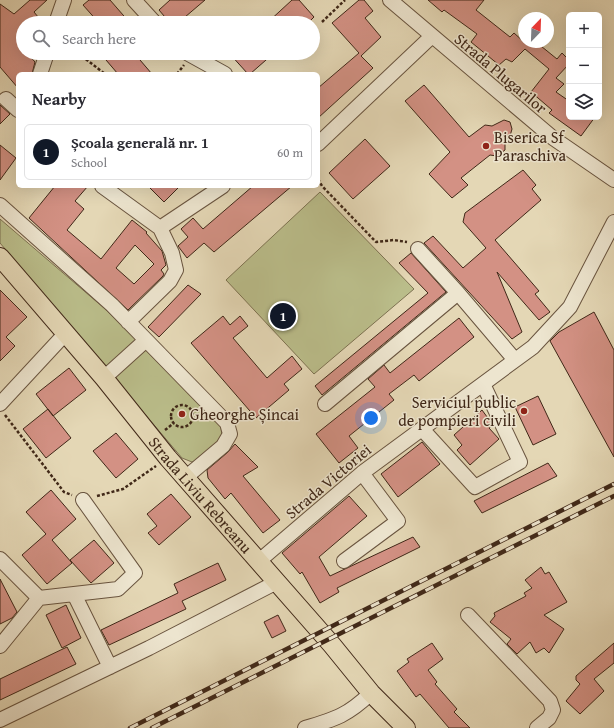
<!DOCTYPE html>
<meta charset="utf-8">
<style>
:root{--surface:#fff;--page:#f7f7f7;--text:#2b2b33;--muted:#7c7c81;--line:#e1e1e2;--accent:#111827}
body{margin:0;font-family:"Gentium Book Plus",serif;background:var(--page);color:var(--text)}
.controls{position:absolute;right:12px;top:12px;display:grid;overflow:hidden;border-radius:6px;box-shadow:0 4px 16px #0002}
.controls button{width:36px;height:36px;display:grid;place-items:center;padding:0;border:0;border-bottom:1px solid var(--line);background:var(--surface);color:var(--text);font:20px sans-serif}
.compass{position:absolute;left:518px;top:12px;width:36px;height:36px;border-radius:50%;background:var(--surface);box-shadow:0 4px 16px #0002;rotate:23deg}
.you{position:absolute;left:371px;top:418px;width:14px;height:14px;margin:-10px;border:3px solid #fff;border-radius:50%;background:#1a73e8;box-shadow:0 0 0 6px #1a73e833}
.badge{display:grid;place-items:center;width:26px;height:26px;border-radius:50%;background:var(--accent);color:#fff;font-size:13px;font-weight:700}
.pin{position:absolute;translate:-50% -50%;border:2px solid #fff;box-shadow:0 1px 4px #0006}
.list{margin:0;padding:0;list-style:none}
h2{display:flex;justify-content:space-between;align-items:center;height:52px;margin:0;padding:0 16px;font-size:17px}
h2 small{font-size:13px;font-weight:400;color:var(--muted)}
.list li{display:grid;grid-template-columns:26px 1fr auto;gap:12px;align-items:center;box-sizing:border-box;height:56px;margin:0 8px 8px;padding:0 8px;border:1px solid var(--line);border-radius:6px}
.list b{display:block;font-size:15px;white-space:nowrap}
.list p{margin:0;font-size:13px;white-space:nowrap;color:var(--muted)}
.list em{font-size:13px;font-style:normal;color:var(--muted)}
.icon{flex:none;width:22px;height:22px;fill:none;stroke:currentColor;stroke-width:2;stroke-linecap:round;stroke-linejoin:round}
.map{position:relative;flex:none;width:614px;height:728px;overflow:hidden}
.search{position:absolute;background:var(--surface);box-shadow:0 4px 16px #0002;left:16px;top:16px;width:304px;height:44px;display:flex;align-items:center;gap:10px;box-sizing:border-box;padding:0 14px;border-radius:22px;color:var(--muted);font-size:15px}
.panel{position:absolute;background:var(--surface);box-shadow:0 4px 16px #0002;left:16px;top:72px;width:304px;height:116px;border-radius:6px}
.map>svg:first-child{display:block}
.green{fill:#babd8a;stroke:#7d7251}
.building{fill:#d39184;stroke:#402818;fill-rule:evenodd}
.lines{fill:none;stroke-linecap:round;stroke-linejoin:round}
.minor-casing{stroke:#69543f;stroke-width:16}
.major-casing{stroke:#402818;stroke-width:20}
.path{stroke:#402818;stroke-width:2.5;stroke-dasharray:3 2;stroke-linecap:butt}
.minor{stroke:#ede5cf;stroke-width:14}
.major{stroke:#e4d7b5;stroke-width:18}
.rail-casing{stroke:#402818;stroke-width:4.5}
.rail{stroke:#ede5cf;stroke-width:3;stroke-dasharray:9;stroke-linecap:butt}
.poi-dot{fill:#8f2418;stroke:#ede5cf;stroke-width:1.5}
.labels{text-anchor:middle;stroke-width:3;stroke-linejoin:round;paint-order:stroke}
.street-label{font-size:16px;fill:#402818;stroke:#ede5cf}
.poi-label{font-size:16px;fill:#402818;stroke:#ede5cf;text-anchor:start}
</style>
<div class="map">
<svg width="614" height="728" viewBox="0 0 614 728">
<rect width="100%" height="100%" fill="#e4d7b5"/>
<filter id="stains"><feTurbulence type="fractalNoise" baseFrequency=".005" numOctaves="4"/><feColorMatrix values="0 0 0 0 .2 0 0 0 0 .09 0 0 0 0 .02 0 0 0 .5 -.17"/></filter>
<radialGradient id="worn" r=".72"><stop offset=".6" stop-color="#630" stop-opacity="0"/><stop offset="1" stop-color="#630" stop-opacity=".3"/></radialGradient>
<path class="green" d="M320,192L414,289L314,374L226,280Z
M0,219L104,308L221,426L222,438L198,461L192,462L182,458L0,243Z"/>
<path class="building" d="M30,0H47L34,12L43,23H23V53H27L35,62L32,74H18V88L0,67V4L14,14Z
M89,0H110L130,23H99L83,5Z
M170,0H205L178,23H170L159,10Z
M292,0H299L314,17L308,23H267Z
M359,0H364L373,11L365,18L381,37L361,56L373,68L318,118V88L359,53L332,23Z
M428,0H484L476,10L510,37L514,33L524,42H536L557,59L562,53L569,60V64L556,78L564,84L556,92L569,101V117H595L581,136L549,113L552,110L531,92L549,69L525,49L512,62L506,59L499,65L471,42L477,34L444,10L442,12Z
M100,53H134L152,74H118Z
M229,53H274L250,74H248Z
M424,85L469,137L485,125L492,126L504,120L510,122L512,129L510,136L505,141V150L497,156L490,155L461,178L468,185L452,198L429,174L450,152L405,101Z
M0,105L10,114L0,124Z
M365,139L390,166L353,199L329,173Z
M0,145L16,158L0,180Z
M523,170L536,185L532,189L541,200L495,240L539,291L535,294L550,312L539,320L497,272L522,332L512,339L424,243L433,236L463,268L486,248L463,222L465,213Z
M55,186H88L75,201L84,209L67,230L101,259L132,220L147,232L146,233L162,251L166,265L161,270L164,274L163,276L128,310L29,218ZM135,245L154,264L134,284L116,268Z
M148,186H180L164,202Z
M253,186H292L214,252L204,243L187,258L178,246L188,237L181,229L193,218L203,229Z
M411,253L446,292L322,395L315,386L428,293L399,263Z
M188,285L201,294L159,337L148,327Z
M0,290L27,317L6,337L15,346L0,361Z
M594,312L614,350V457L550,341L559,332Z
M223,316L230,325L240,316L248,326L233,338L267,378L292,356L302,369L284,384L289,390L256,418L191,343Z
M459,318L474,337L419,381L414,375L389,394L394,400L349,436L358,448L339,463L316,434L375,387L368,379L384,365L390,373Z
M69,368L86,390L53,416L36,394Z
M538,396L556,434L533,445L515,407Z
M48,409L71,438L46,458L23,429Z
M482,410L493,425L489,428L499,439L470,465L457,450L462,445L454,435Z
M116,433L138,459L116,478L93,451Z
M422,442L440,464L398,497L381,474Z
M235,444L258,467L243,476L280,520L263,533L231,493L225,499L208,478L207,470L228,452Z
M548,463L557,476L482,513L474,501Z
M51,490L76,519L52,540L72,563L47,584L22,555L46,534L26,512Z
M171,494L191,517L159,545L148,533L157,526L147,514Z
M349,496L367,516L319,557L330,576L413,537L420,547L337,588L339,592L320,603L302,572L300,574L282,553Z
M94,540L114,563L91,583L70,560Z
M218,563L226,580L182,601L186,609L109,645L101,630L178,593L174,584Z
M541,567L545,574L549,572L567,602L544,615L564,629L549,653L544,648L536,653L530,642L517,654L507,644L511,639L490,622L495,616L494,613L526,596L524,593L532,588L525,580Z
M0,579L17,612L12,618L0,624Z
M66,605L81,638L62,648L46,615Z
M278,615L286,631L272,638L264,622Z
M432,643L443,659L428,670L437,682L435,684L457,709L454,712L470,728H449L420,694L416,697L397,671L409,662L407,659Z
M614,643V663L594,679L604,691L580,714L566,701L580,684L576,680V676Z
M67,647L76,664L0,700V679Z"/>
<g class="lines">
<defs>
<path id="minor" d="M134,0L155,23
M390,0L553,138L614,180
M56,23L64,0
M187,53L225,74
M40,74L47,53
M6,99L18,110
M318,144L432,36
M102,186L160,228L172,253L176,270L170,281L128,322
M0,205L112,305L227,423L230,434L223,446L185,478
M160,228L223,186
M418,249L458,293L515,360
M104,378L146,340
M0,404L65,334
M325,404L458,293
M422,429L475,487L520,462L483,384
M0,559L39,598L118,589L135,573L83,500
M259,561L362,473L533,347L570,307L614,222
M344,561L398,521L362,473
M74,594L110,667
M468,615L550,701L553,710L549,718L537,728
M0,646L39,598
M0,720L149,648L277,582
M305,728C336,719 348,715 371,693"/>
<g id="major">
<path id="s1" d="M0,257L104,378L168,458L332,645L371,693L406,728"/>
</g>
</defs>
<use href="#minor" class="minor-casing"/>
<use href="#major" class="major-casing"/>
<path class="path" d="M322,22L345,0
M78,53L105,74
M177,74L184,65
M318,179L322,186L376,242L394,240L407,242
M171 416a11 11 0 1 1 22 0a11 11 0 1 1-22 0Z
M5,415L64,492L72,495
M165,430L174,423
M97,496L123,489L156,466"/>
<use href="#minor" class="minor"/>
<use href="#major" class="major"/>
<defs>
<path id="rail" d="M130,728L614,484
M152,728L614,496"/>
</defs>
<use href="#rail" class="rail-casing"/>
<use href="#rail" class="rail"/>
</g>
<g class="poi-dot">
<circle cx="486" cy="146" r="4"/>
<circle cx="524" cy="411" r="4"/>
<circle cx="182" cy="414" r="4"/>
</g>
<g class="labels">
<g class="street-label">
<text transform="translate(501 73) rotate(40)" y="6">Strada Plugarilor</text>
<text transform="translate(328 481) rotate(-40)" y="6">Strada Victoriei</text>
<text dy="6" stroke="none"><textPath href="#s1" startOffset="311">Strada Liviu Rebreanu</textPath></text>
</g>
<g class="poi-label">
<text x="494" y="143">Biserica Sf<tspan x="494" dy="18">Paraschiva</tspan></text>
<text x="516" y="408" text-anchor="end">Serviciul public<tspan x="516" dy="18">de pompieri civili</tspan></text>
<text x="190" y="420">Gheorghe Șincai</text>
</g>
</g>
<rect width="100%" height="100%" filter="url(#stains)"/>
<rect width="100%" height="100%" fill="url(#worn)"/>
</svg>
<div class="controls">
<button>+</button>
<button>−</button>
<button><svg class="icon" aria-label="layers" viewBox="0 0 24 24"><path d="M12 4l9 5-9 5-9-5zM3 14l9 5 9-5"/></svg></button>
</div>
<svg class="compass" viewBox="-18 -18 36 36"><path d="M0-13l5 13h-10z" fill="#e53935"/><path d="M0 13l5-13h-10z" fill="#7c7c81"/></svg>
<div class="you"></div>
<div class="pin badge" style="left:283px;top:316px">1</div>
<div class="search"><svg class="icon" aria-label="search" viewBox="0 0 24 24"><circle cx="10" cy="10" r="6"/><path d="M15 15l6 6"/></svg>Search here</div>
<section class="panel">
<h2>Nearby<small></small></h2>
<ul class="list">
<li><span class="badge">1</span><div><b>Școala generală nr. 1</b><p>School</p></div><em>60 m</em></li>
</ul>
</section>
</div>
